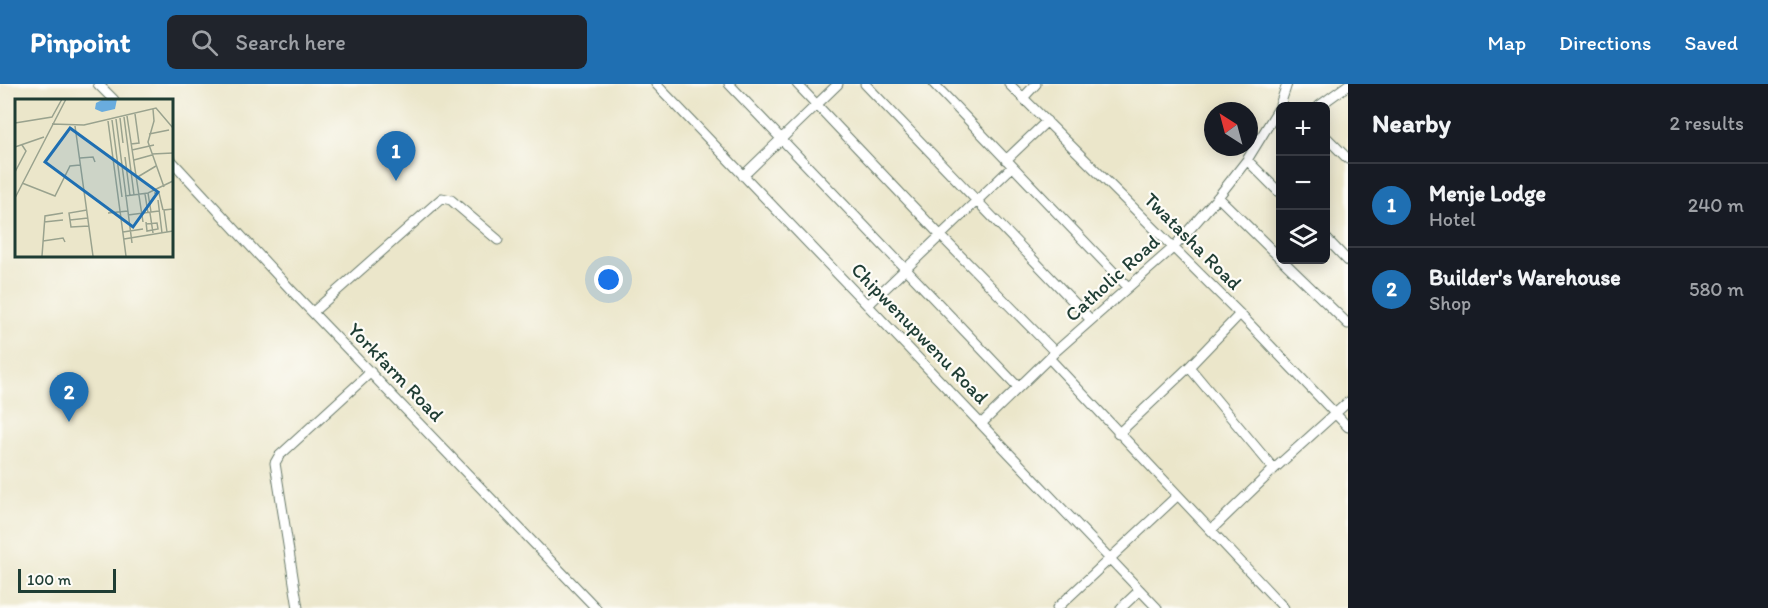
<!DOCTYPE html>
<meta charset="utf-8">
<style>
:root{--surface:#171b24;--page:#20242c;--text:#f1f3f6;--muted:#9ea1a6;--line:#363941;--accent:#1f6fb2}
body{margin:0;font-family:Itim,sans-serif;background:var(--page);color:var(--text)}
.controls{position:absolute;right:18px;top:18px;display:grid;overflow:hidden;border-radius:9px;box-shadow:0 3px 15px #0003}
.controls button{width:54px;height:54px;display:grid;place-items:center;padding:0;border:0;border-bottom:2px solid var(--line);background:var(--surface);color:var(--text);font:30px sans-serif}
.compass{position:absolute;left:1204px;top:18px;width:54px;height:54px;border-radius:50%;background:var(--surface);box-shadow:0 3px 15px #0003;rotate:324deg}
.scale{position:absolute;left:18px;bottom:15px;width:98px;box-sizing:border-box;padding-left:6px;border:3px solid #1f3d34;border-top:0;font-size:16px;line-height:21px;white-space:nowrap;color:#1f3d34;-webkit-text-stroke:4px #fdfcf7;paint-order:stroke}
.you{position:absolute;left:609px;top:196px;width:21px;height:21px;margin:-15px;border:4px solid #fff;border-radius:50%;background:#1a73e8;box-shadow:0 0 0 9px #1a73e833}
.badge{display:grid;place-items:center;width:39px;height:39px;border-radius:50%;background:var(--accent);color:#fff;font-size:20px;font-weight:700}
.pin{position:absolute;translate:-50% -50px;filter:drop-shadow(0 2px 3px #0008)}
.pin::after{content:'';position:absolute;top:32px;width:21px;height:18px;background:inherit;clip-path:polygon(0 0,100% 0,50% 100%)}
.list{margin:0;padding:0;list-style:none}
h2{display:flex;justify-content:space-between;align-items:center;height:78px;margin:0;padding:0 24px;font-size:26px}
h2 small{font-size:20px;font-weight:400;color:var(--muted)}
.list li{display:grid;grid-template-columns:39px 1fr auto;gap:18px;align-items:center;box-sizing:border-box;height:84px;padding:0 24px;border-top:2px solid var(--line)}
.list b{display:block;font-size:22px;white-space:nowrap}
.list p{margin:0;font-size:20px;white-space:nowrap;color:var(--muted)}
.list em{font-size:20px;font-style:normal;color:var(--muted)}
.icon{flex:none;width:33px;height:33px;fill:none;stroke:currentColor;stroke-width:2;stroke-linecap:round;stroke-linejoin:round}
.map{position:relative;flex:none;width:1348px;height:524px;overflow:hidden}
header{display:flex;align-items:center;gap:36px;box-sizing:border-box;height:84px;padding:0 30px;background:var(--accent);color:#fff}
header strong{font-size:28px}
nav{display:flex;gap:33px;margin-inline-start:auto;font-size:21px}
.search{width:420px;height:54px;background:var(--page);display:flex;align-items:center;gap:15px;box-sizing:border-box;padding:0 21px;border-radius:9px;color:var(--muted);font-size:22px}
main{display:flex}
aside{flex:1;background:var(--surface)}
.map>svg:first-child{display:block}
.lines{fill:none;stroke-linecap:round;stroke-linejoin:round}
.minor-casing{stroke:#667868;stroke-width:11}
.minor{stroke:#fff;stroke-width:9}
.labels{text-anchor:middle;stroke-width:4.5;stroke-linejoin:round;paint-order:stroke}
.street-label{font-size:20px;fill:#1f3d34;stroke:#fdfcf7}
.inset-road{fill:none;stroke:#99a28e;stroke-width:1.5}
.view{fill:#1f6fb2;fill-opacity:0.15;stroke:#1f6fb2;stroke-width:3}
.inset-edge{fill:none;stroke:#1f3d34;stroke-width:3}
</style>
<header>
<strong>Pinpoint</strong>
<div class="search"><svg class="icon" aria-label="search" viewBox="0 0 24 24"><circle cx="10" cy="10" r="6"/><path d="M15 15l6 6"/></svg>Search here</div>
<nav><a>Map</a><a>Directions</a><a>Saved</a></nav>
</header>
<main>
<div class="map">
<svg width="1348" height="524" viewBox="0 0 1348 524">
<rect width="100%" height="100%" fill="#fdfcf7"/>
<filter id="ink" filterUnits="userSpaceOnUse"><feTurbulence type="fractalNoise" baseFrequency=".0167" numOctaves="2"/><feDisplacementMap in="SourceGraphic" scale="12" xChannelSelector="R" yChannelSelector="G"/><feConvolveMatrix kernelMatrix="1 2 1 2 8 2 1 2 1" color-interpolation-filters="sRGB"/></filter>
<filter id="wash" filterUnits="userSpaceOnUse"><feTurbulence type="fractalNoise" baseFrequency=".008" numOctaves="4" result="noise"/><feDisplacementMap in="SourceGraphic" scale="24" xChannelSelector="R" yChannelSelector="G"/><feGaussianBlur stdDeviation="1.35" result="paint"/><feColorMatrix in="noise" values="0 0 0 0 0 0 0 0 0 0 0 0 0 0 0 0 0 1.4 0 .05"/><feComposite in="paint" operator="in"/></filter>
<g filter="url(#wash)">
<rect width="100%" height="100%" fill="#ebe6ca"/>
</g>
<g filter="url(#ink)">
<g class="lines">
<defs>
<path id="minor" d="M98,0L114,16
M656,0L1157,524
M729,0L1018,303
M797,0L940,151L1055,268
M865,0L1091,236
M934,0L1128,203
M1009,0L1240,230L1348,343
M1023,14L1036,0
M1319,22L1348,1
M1326,53L1348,75
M171,76L292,207L596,524
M1006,76L1047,37
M1247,76L1280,109
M743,92L838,0
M1218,113L1280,174
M1326,154L1348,177
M1282,176L1348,240
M868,221L1012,83
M313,228L442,114L451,116L498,156
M1049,274L1284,524
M1189,283L1274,385
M981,340L1055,268L1174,163L1218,113L1247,76L1279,24L1287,0
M1118,350L1189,283L1240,230
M1211,446L1274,385L1348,318
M298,524L275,379L279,372L371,288
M1057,524L1177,412
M1121,524L1140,506"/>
</defs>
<use href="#minor" class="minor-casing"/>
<use href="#minor" class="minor"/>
</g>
</g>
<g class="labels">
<g class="street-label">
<text transform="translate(1193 157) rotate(45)" y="7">Twatasha Road</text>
<text transform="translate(1112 194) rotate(-42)" y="7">Catholic Road</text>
<text transform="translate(920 249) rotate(46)" y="7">Chipwenupwenu Road</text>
<text transform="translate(396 288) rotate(46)" y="7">Yorkfarm Road</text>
</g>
</g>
<g transform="translate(15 15)">
<rect width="158" height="158" fill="#ebe6ca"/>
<path d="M89,0H102L100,10L87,13L80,10L81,4Z" fill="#69acde"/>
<path class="inset-road" d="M138,10L139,22L133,43L149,88M112,17L128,123M109,18L119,96M105,19L108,44M101,20L111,97M97,21L107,98M93,22L111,157M0,24L37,18L47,0M37,25L69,26L141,9L158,29M60,27L78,157M134,35L154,31M116,45L124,44L120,15M0,48L29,38M117,51L139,46M137,55L158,54M110,58L115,97M65,59L78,58L80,63M119,61L137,56M0,73L11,52L7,46M121,79L141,67M7,84L40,97L55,67L65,66M133,94L136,113M139,94H144L148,111M130,95L133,114M110,97L133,94L158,82M111,97L117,144M0,99L51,0M143,101L147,134M72,111L54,114L56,128L74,127M93,114L113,112M135,114L138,134M113,116L144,112M55,121L73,119M29,123L48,121M131,123L132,132L143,130L142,124L131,125M108,133L128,130M152,133L149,111L158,110M109,140L158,132M28,142L48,139L50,143M27,157L30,117L48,114"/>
<path class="view" d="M55,29L143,93L118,128L30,63Z"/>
<rect width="158" height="158" class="inset-edge"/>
</g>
</svg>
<div class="controls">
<button>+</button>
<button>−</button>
<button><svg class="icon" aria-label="layers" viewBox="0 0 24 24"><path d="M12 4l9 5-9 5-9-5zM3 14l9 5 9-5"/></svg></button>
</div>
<svg class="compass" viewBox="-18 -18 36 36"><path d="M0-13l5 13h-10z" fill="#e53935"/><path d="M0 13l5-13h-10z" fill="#9ea1a6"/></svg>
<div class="scale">100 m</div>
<div class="you"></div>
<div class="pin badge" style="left:396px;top:97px">1</div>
<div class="pin badge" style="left:69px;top:338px">2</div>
</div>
<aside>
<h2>Nearby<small>2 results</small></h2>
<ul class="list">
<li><span class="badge">1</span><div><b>Menje Lodge</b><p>Hotel</p></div><em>240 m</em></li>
<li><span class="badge">2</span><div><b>Builder's Warehouse</b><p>Shop</p></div><em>580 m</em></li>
</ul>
</aside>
</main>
